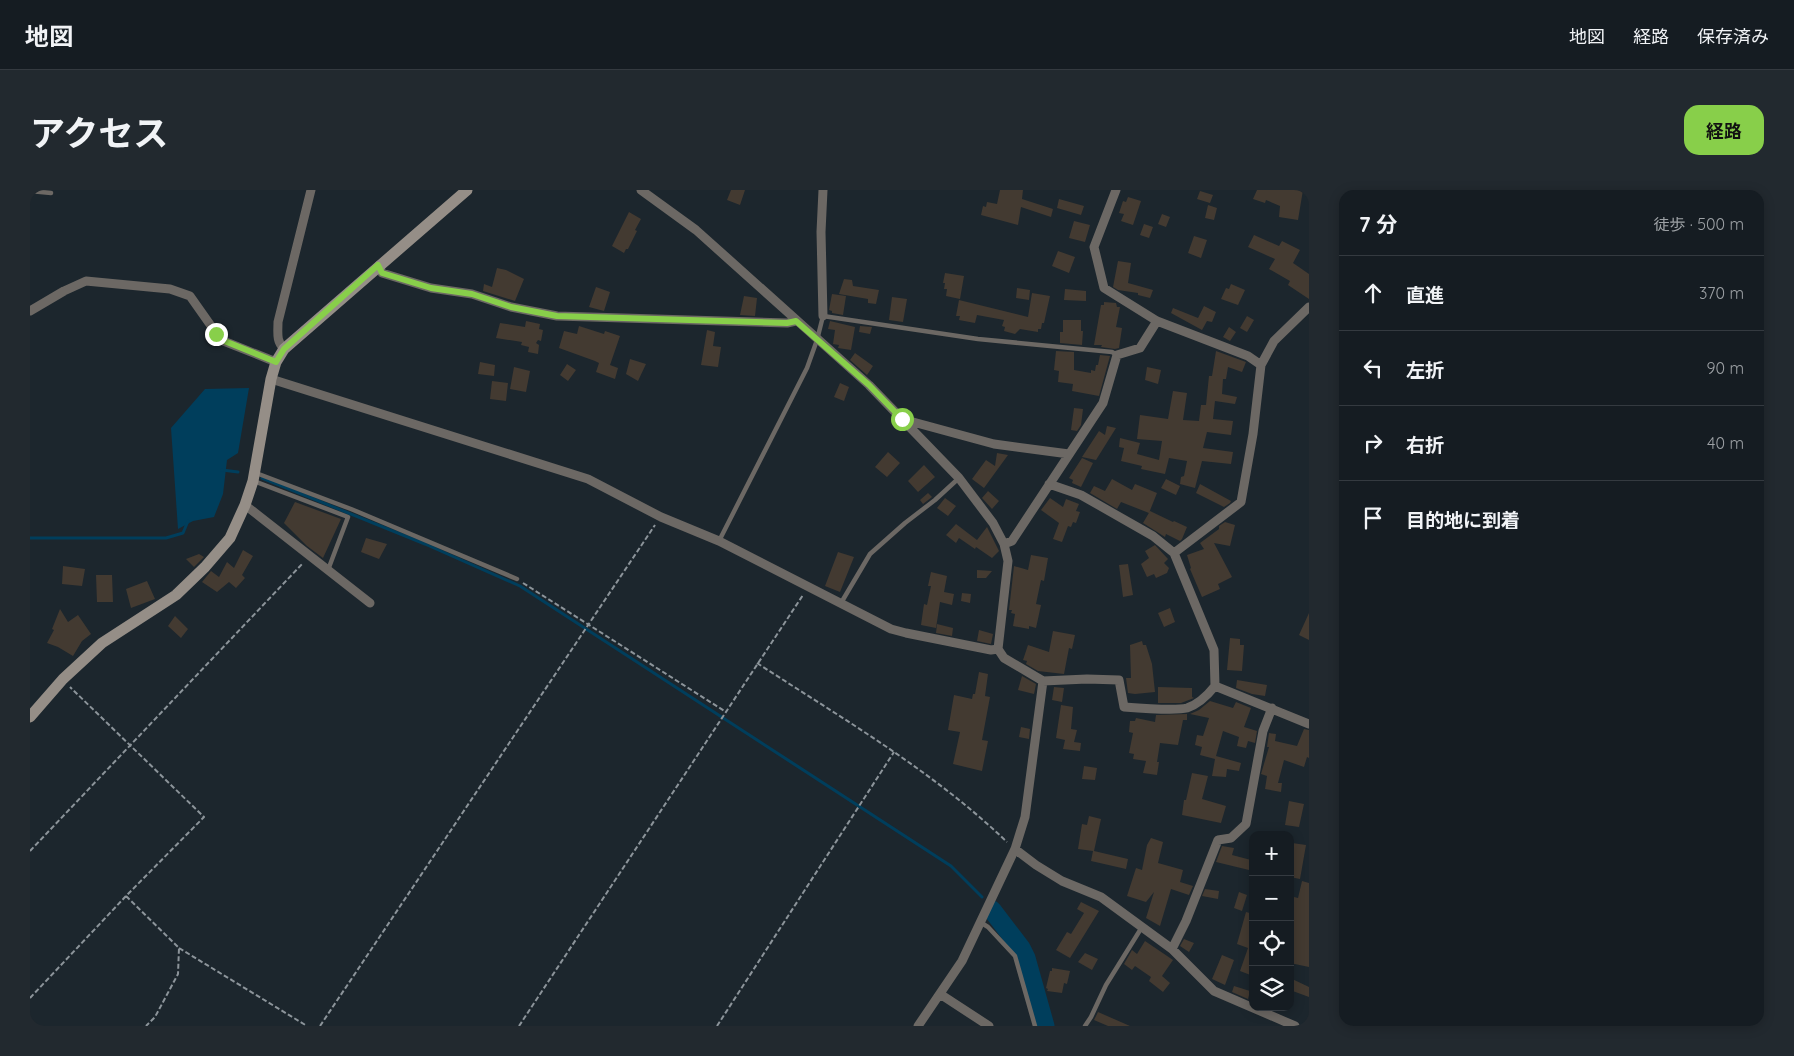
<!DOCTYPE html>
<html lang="ja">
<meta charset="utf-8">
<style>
:root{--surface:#151c22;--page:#22292f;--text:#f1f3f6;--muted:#9da1a5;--line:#343a40;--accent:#88cf4a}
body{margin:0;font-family:Quicksand,"Noto Sans JP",sans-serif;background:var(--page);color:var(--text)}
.controls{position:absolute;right:15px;bottom:15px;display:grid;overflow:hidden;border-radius:10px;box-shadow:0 2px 12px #0003}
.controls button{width:45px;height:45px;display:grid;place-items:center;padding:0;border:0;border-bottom:1px solid var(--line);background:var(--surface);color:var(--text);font:25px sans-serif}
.stop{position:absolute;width:15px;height:15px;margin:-11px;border:4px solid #88cf4a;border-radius:50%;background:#fff}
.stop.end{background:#88cf4a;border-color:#fff;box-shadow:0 1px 5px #0008}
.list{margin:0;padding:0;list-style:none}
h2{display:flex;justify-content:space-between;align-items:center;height:65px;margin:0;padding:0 20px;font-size:21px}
h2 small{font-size:16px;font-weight:400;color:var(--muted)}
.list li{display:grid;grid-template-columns:32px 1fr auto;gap:15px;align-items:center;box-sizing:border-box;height:75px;padding:0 20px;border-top:1px solid var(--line)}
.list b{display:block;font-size:19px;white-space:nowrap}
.list em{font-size:16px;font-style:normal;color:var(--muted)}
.icon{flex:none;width:28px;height:28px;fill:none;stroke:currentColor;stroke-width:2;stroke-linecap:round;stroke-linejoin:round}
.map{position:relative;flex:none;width:1279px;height:836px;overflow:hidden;border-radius:15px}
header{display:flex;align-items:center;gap:30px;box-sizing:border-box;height:70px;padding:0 25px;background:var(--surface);border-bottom:1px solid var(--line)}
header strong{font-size:24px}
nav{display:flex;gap:28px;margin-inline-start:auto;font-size:18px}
.intro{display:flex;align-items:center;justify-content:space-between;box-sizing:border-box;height:120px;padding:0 30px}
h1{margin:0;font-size:35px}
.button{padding:12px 22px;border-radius:15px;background:var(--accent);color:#111;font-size:18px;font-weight:700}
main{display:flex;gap:30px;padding:0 30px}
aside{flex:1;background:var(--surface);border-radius:15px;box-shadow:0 2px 12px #0003}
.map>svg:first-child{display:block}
.water{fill:#003e5c}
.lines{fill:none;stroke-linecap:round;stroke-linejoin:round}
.stream{stroke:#003e5c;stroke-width:3}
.river{stroke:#003e5c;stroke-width:19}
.building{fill:#433a31}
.path{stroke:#8c949a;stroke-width:2;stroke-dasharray:5 2.5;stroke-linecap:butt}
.lane{stroke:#6c6864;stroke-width:4.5}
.street{stroke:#6c6864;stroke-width:9}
.secondary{stroke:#958e87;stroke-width:11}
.route{stroke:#88cf4a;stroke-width:6}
</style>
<header>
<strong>地図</strong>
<nav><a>地図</a><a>経路</a><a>保存済み</a></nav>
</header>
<div class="intro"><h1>アクセス</h1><a class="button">経路</a></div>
<main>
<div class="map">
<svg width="1279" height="836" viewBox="0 0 1279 836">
<rect width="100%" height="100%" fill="#1c262d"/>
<path class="water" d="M219,198L208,263L197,270L193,304L184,327L163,331L148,339L141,238L175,199Z"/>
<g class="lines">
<path class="stream" d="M192,280L208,282
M232,288L395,354L490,396L921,676L952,707
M0,348H136L153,343L158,331"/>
<path class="river" d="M962,720L991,758L996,768L1015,836"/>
</g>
<path class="building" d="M701,0H715L710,15L697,10Z
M970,0H993L992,9L1023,19L1021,27L991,17L988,35L951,25L953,16L956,17L957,12L967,14Z
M1227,0H1273L1268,30L1249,27L1250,16L1236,10L1235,13L1223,9Z
M1170,1L1183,5L1180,13L1167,9Z
M1098,7L1111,11L1103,35L1091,31L1094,24L1089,23L1093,11L1096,12Z
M1029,9L1054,16L1051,25L1027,18Z
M1178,15L1187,18L1184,30L1175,28Z
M599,22L611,29L605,40L607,41L598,59H596L594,63L582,56Z
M1132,24L1140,27L1136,37L1128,34Z
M1044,31L1060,35L1055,52L1039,48Z
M1114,34L1123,37L1119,48L1110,45Z
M1224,45L1249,56L1252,51L1270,60L1263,73L1279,84V109L1258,95L1260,91L1239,79L1245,69L1218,57Z
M1164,46L1177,50L1171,68L1158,63Z
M1028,61L1045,67L1039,83L1022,76Z
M1088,71L1101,73L1098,93L1123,100L1120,108L1108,105V103L1088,100L1083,97Z
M467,78L476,80L494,89L485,111L453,101L454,94L462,97Z
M915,83L934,86L930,109L916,106L917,99H914L915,93H913Z
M814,89L822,90L823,96L849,100L846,114L838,113V109L809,104Z
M1201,94L1215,100L1208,115L1191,109L1196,98L1199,99Z
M566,97L580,102L574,121L559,117Z
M987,98L1000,100L999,110L986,108Z
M1035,99L1056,101V111L1034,110Z
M1002,103L1020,106L1014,133H1012L1011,139H1008V142L990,139L985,144L974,141L975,137L972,136L974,130L947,125L945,133L929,130L930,126H926L929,110L998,127Z
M802,104L816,106L813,125L802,123V121L799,120Z
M714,106L727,108L725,126L710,125Z
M862,107L877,109L873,132L859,130Z
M1074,112L1086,113L1087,117H1090L1086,137L1092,138L1089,158L1085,159L1071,157L1072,155H1064L1071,115H1074Z
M1174,116L1186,122L1182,132L1177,131L1172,140L1141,123L1143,118L1168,128Z
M1217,126L1224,130L1217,142L1210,138Z
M1033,130H1051V141H1053L1052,155L1030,153V142H1033Z
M496,131L510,134L509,139L513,140L511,151L508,150L506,153L509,155L508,164L498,162L499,157L491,155L492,152L466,148L470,133L495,137Z
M800,131L825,137L821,160L808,158L809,155L803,154L805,140L798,139Z
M549,136L574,144L575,141L590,146L580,175L588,178L585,189L566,182L569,173L565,171L529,158L534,141L547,144Z
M830,136L842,137L840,144L829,142Z
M1199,137L1206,142L1200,151L1193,147Z
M677,140L685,142L683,156L691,157L688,177L671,175Z
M1026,161L1044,162V180L1061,183V180L1065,181L1066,175H1068L1070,165L1080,166L1069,206L1042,201L1043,194L1028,192L1029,181L1024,180Z
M1186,161L1216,172L1212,182L1198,177L1196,189H1193L1192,204L1207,207L1205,214L1185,211L1183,229L1203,231L1201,245L1177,242L1173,258L1203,262L1201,274L1172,271L1165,298L1150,294L1151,287L1154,286L1157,271L1139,268L1135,284L1111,279L1112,276L1091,271L1094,258L1089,257L1090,248L1110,253L1107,264L1129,270L1132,251L1107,249L1110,225L1138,229L1143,201L1157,203L1153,230L1169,231L1171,215H1176L1179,186H1182Z
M825,163L843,176L837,185L820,170Z
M600,169L616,174L608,191L596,184Z
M450,172L465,175L464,186L448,184Z
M537,174L546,180L538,191L530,185Z
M484,177L500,181L496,202L480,199Z
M1117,177L1131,180L1128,194L1115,190Z
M462,191L478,193L476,211L460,209Z
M810,193L819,197L814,211L804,207Z
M1044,218L1053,219L1051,235L1047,241L1041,240Z
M1077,236L1086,238L1066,270L1052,267L1069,241L1075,245Z
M858,262L870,273L857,287L845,277Z
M967,263L978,265L954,298L942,289L956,270L965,276Z
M1052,268L1063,273L1051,297L1042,293L1043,290L1039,288Z
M894,275L905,287L888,302L878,291Z
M1082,289L1102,300L1105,294L1127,303L1119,323L1091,312L1087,319L1060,303L1064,296L1075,301Z
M1136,289L1150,296L1146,305L1131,298Z
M1170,294L1201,311L1200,313L1194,317L1166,303Z
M958,301L969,311L962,319L952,308Z
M898,303L902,307L893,314L890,310Z
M915,308L926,316L918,326L907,318Z
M1020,308L1033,317L1036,309L1049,314L1046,321L1050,322L1046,333L1043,332L1041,337L1038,336L1032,352L1023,349L1029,333L1011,320Z
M265,312L311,329L293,368L277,356L254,333Z
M1120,321L1143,332L1144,331L1157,337L1152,349L1150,351L1136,344L1135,347L1113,333Z
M1195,332L1205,335L1200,356L1184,353L1202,387L1188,394L1190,399L1172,407L1160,379L1161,378L1157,365L1174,359L1170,353L1189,339V336Z
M926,334L947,350L957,337L969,361L962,368L946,357L945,359L929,348L926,353L916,345Z
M336,348L357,354L349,369L331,362Z
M1125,355L1138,369L1134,373L1139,378L1137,383L1126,388L1124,384L1117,387L1111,374L1119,368L1115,361Z
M213,360L223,366L212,385L215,388L206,398L199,392L187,402L172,392L181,381L189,387L197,372L204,378Z
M808,362L824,367L810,402L795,396Z
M169,364L174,367L164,377L156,369Z
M1001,365L1018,368L1014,391L1011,390L1006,414L1011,415L1006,438L999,436V439L983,436L985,424L981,423L982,420H979L984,376L998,380Z
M1098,374L1103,405L1093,407L1089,375Z
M33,376L55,379L52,396L32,394Z
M947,380L962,381L956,388H947Z
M901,382L917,386L914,402L924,404L922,415L910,412L906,438L891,435L894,414L897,415L901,396H898Z
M66,385H82L83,412H67Z
M117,391L125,409L101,418L96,399Z
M932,403L941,404L940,413L931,411Z
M1140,418L1145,432L1134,437L1128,423Z
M30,419L38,432L48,425L61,444L52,451L43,466L28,457L17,453L24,440L22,439Z
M1279,423V450L1269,445Z
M145,426L158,439L151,448L138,436Z
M907,434L923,438L922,446L906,443Z
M949,440L963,444L961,454L947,451Z
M1023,441L1045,445L1042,459L1039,458L1034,484L1008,481L996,474L997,471L993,470L998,455L1019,462Z
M1200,448L1210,449V455H1214L1212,481L1197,480Z
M1112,451L1113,455H1116L1122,474L1125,502L1105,504L1098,503L1096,488H1101L1100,455Z
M949,482L958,484L955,506L960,507L952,550L958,551L952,581L923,574L930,542L918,540L924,505L942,509L943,504H945Z
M992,486L1006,494L1004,504L988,500Z
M1207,490L1237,495L1235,506L1222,504L1206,498Z
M1024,497L1034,498L1032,512L1022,510Z
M1128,497L1162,498V507L1164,508L1151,513H1128Z
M1180,511L1203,518L1206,512L1221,518L1214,537L1227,541L1225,553L1218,551L1216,558L1207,556L1209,547L1193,541L1186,566L1211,573L1209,581L1197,579L1196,587L1182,586L1185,569L1170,565L1172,557L1165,555L1167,545L1173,546L1179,528L1160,524L1169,520Z
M1031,515L1043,517L1041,539L1047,540L1044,552L1051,553L1050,561L1033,559L1035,550L1026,548Z
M1157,524V530H1153L1148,555L1130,553L1127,572H1129L1127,585L1113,583L1116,571L1103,569L1104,564L1099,563L1103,543L1099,542L1100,531H1105L1106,528L1125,532L1126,525Z
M991,537L1000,539L999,549L989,547Z
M1274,539L1279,540V568L1277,567L1274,577L1254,570L1248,593H1252L1251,602L1235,599L1237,586L1231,584L1239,557H1237L1239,543L1246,544L1245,551L1267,556Z
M1054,576L1067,578L1065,590L1052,589Z
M1162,583L1178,586L1172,609L1196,616L1191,633L1152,625L1154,610H1156Z
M1259,611L1274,614L1269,637L1255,635Z
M1059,626L1071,629L1064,661L1098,669L1096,679L1061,671L1063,661L1048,659L1052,634L1057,635Z
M1121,648L1133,652L1128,673L1153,680L1150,692L1163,696L1159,705L1141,699L1130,736L1116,728L1124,702L1116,712L1097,706L1106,678L1112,680L1117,655Z
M1262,653L1276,655L1270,689L1260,687Z
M1192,656L1204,658L1202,665L1221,670L1219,680L1186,672Z
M1272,691L1279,693V777L1260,773V752L1262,744H1260V706L1268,708Z
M1175,699L1189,701L1188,709L1172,706Z
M1209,702L1217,705L1212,721L1204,718Z
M1051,712L1069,721L1040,768L1026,760L1037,742L1041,744L1054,723L1047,719Z
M1216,722L1223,724V786L1210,781L1218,758L1207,754Z
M1154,749L1164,753L1159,762L1150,756Z
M1115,751L1143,770L1132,786L1140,793L1133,802L1119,791L1121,787L1105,776L1102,780L1094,774L1102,760L1107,764Z
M1055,763L1068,769L1062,780L1048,772Z
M1192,765L1204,770L1195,795L1182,789Z
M1022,778L1040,781L1037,794L1034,793L1032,803L1017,801L1018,799L1016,798L1020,781H1022Z
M1260,788L1279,797V807L1260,800Z
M1204,796L1220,801L1218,809L1202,802Z
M1068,822L1100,836H1078L1064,830Z"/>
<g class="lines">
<path class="path" d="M493,393L696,522
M727,473C813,529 903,581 977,652
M0,661L273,373
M96,706L149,758L148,784L125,827L116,836
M149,758L277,836
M0,808L96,706L174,627L40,497
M290,836L625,335
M489,836L773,405
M687,836L864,562"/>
<path class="lane" d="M0,1L21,3
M226,283L321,319L487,389
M224,291L318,327L298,380
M689,351L777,178L787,150L793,126L948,149L1082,162L1087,165
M811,413L840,364L875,333L905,310L929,288
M950,732L958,737L985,766L1005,836
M1055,836L1061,827L1076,795L1112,737"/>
<path class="street" d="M611,0L666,40L839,195L929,288L963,333L974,354L978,371L968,459L974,468L1013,491L995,627L985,659L932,771L888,836
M793,0L791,42L793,126
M1086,0L1064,57L1074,98L1127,131L1218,166L1231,175
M349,75L352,83L401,98L442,104L481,117L527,126L757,133L766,131
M0,121L34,101L56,91L140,99L160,106L191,150L246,172
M254,159C246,151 248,143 248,132L281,0
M241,189L558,289L631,327L689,351L861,439L876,443L961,460L968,459
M872,229L964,254L1039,264
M1019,294L1051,305L1123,346L1144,363L1184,460L1185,496L1279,534
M215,315L340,413
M974,354L982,351L1073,213L1087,165L1110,158L1127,131
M1144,363L1211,312L1223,244L1231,175L1244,151L1279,117
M1013,491L1057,489L1089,490L1094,517C1107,518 1146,521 1157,518C1169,514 1177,506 1185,496
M985,659L1006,675L1032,691L1071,707L1142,759L1184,801L1265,836
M1142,759L1156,731L1188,650L1201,648L1216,634L1233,541L1242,518
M910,804L959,836"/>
<path class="secondary" d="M0,527L33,489L72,453L146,405L175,377L200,348L215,315L223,291L241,189L246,172L254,159L437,0"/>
</g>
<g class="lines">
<path class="route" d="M186,144L192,150L246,172L254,159L348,75L352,83L401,98L442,104L481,117L527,126L757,133L766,131L839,195L872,229"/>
</g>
</svg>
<div class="controls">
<button>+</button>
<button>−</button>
<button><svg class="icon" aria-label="locate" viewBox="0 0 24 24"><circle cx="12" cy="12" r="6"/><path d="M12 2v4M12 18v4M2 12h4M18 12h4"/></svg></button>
<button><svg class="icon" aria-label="layers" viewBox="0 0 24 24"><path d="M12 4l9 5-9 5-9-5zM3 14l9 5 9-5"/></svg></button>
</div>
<div class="stop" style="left:872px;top:229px"></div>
<div class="stop end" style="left:186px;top:144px"></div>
</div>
<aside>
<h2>7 分<small>徒歩 · 500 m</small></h2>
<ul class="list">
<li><svg class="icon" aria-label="ahead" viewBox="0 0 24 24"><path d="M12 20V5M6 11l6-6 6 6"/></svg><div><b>直進</b></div><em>370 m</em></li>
<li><svg class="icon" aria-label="left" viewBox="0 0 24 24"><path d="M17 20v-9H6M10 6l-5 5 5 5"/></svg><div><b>左折</b></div><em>90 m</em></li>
<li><svg class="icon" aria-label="right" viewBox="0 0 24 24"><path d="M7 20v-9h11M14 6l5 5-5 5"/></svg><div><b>右折</b></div><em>40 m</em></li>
<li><svg class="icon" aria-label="arrive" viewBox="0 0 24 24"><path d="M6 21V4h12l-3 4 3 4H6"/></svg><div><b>目的地に到着</b></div></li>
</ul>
</aside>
</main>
